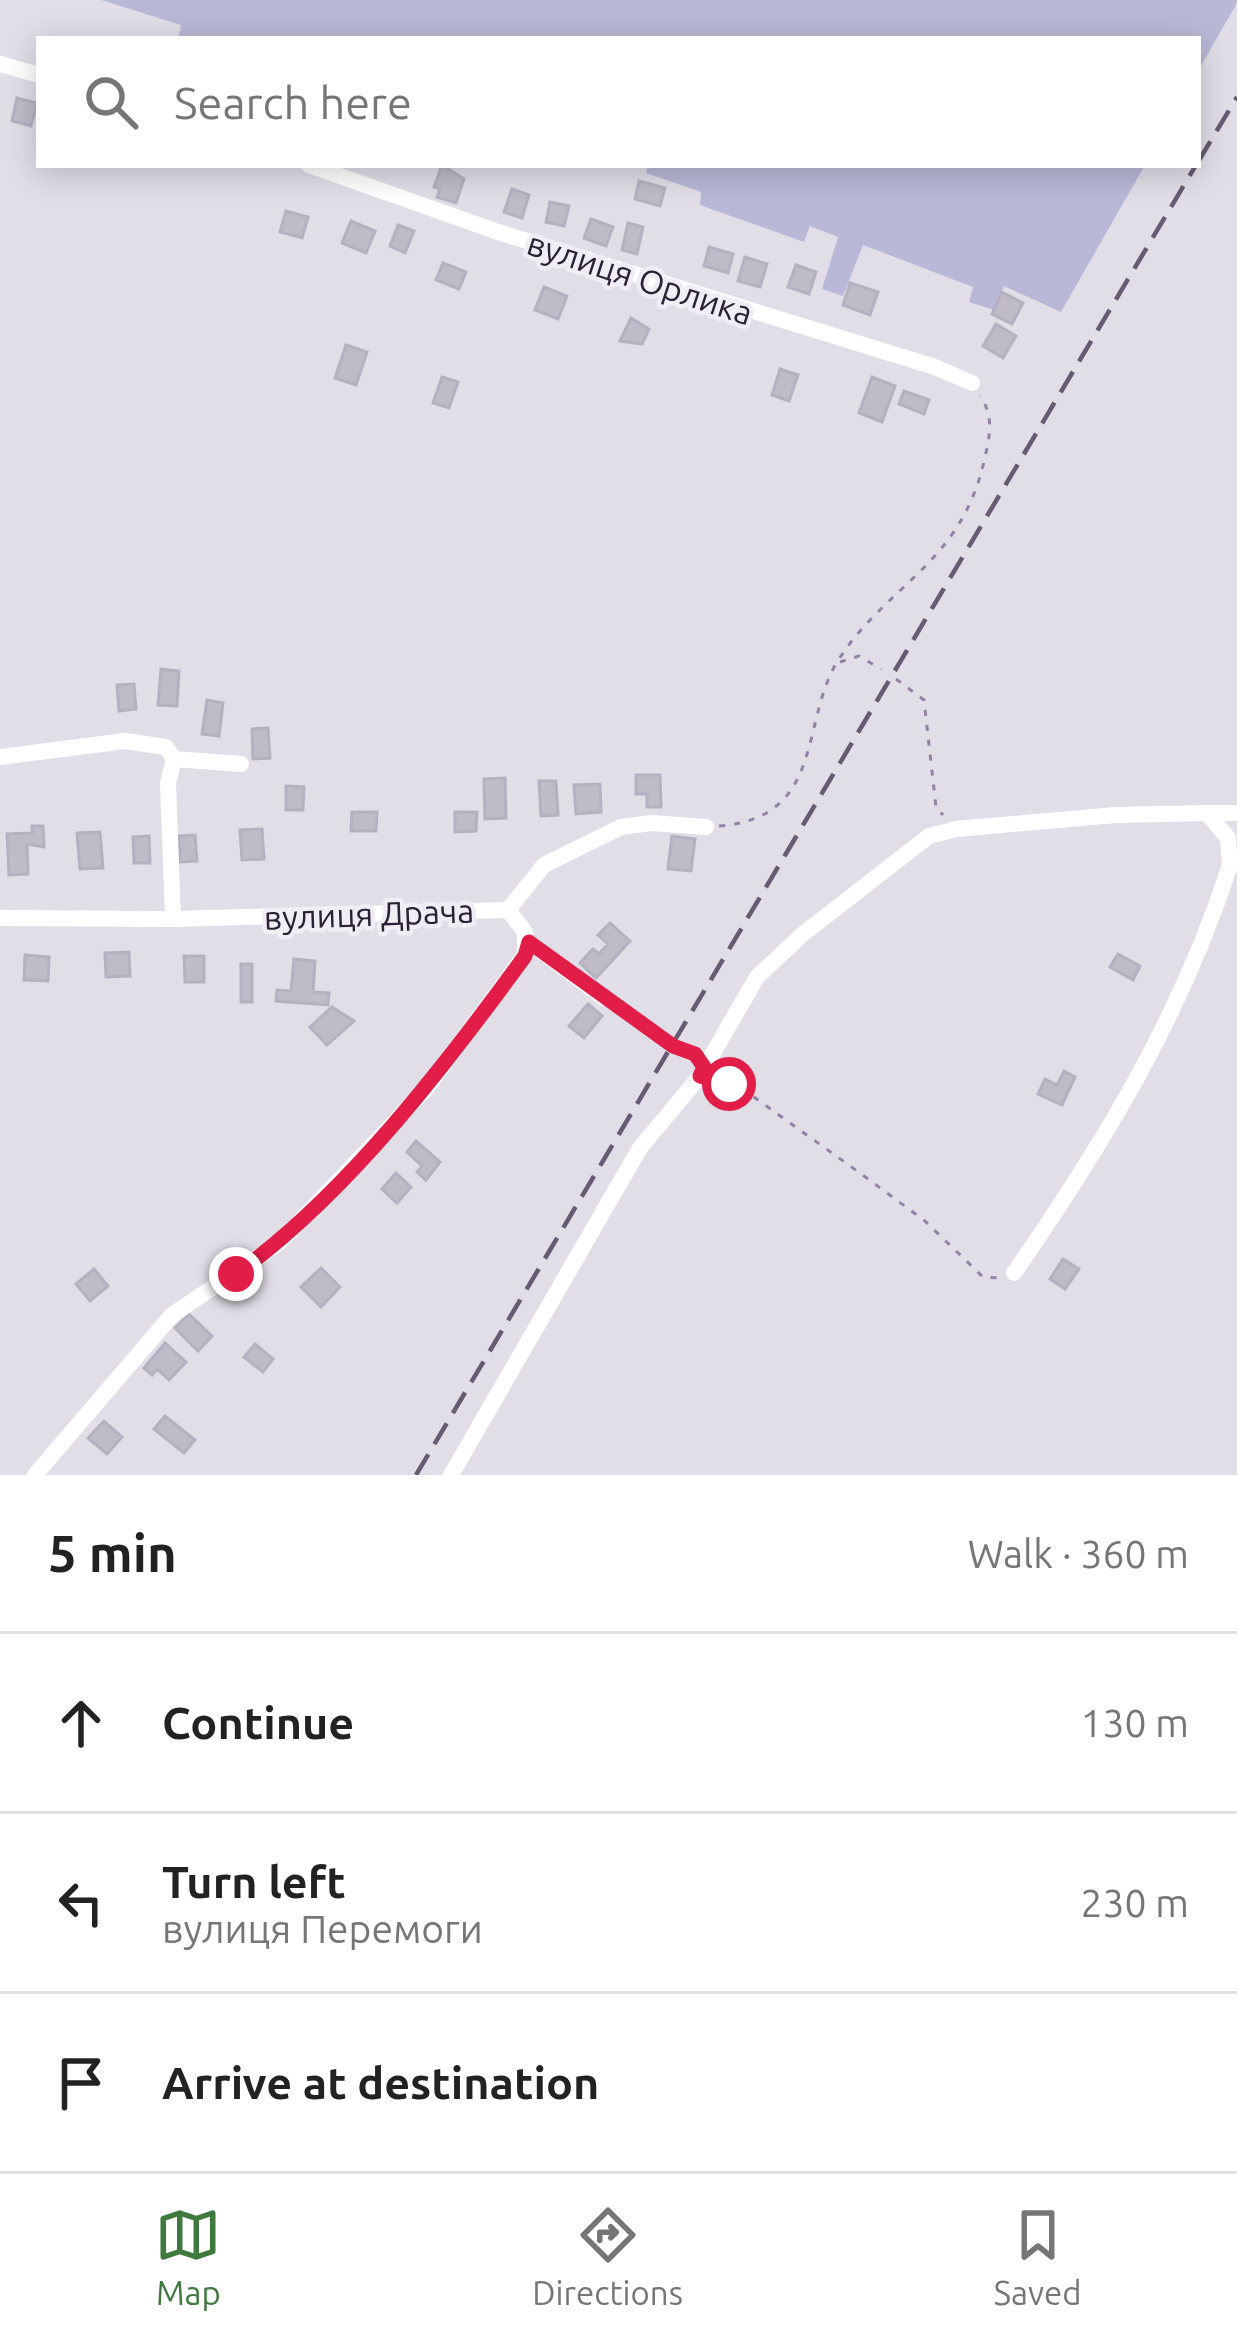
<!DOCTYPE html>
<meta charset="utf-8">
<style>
:root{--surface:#fff;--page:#f2f2f2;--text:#222;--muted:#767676;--line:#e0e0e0;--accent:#3f793e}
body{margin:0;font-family:Ubuntu,sans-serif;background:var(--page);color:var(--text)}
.stop{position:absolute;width:36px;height:36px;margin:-27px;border:9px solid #e11d48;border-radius:50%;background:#fff}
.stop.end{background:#e11d48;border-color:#fff;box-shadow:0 3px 12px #0008}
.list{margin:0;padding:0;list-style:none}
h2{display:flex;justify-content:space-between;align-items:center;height:156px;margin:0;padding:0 48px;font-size:51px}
h2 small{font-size:39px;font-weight:400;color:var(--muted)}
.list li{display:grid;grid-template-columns:78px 1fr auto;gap:36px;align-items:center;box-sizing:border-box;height:180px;padding:0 48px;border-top:3px solid var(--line)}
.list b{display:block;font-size:45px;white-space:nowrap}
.list p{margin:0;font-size:39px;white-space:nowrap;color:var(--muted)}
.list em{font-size:39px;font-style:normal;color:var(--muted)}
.icon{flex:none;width:66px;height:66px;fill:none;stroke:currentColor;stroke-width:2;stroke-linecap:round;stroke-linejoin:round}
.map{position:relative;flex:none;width:1237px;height:1475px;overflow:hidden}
.search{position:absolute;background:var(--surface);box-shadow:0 6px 30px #0003;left:36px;right:36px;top:36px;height:132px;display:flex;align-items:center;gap:30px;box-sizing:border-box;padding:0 42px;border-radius:0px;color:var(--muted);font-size:45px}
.sheet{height:696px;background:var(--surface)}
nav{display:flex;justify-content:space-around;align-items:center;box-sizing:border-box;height:168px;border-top:3px solid var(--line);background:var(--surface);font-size:33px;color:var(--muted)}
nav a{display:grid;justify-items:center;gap:6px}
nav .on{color:var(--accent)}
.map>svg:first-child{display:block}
.green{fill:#b9b9d7}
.building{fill:#bfbbc8;stroke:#b6b1c1;stroke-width:3}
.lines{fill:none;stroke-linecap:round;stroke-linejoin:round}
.path{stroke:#9282a8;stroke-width:3;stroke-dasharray:6 9;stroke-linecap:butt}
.minor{stroke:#fff;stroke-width:16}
.rail{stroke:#665b72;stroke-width:4.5;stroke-dasharray:24 12;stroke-linecap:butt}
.route{stroke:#e11d48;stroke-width:15}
.labels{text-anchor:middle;stroke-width:9;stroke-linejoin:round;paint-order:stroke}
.street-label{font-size:33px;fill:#2b2136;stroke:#f0eef5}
</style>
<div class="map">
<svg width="1237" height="1475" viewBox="0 0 1237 1475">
<rect width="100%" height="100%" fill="#e1dee8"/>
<path class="green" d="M101,0H1237V3L1198,71V39H178L181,25Z
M648,165H1145L1061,312L1004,286L994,310L969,302L973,287L863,245L843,296L822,289L838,237L810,226L804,242L700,205L701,192L646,173Z"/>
<path class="building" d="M17,98L37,103L31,126L12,121Z
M442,165L464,179L456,203L437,197L440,189L434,187Z
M639,181L665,188L660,206L635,199Z
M512,189L529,195L522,218L504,212Z
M550,202L569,206L564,226L546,222Z
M286,211L308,217L302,238L280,232Z
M591,219L613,227L606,246L584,238Z
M351,221L375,231L366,253L342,243Z
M628,223L643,227L637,254L622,250Z
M398,225L414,231L405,253L390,246Z
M709,247L733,254L728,273L704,266Z
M745,257L767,264L760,287L738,281Z
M443,263L466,272L459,289L436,280Z
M796,265L816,272L809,294L788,287Z
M850,283L878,292L870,315L843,305Z
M544,287L567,296L558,319L535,310Z
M1002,292L1023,303L1012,324L992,314Z
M631,318L649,329L642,344L620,341Z
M996,324L1016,336L1003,358L983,346Z
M346,345L367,352L356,385L335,378Z
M780,369L798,375L789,401L772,395Z
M442,377L458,382L449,408L433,403Z
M872,377L895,386L882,422L859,413Z
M904,391L929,400L924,414L899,404Z
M161,669L179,671L177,706L158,705Z
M134,684L136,709L119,711L117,685Z
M207,700L223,703L219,736L202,734Z
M268,728L270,758L253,759L252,729Z
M636,775H660L661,807H647V794H636Z
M505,778L506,818L485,819L484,779Z
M539,781H556L558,815L541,816Z
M600,784L601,812L576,814L574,785Z
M286,786L304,787L303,810H286Z
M352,812H377L376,831H351Z
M455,812H477L476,831L455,832Z
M32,826H43L44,847L27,844L28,874L9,875L7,834L32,833Z
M262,829L264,859L242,860L240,830Z
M100,832L103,868L80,869L77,833Z
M195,835L197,861L180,862L179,836Z
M149,836L150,863H134L133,837Z
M672,836L695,839L691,871L668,869Z
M610,923L630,941L596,978L580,963L593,949L599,954L608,944L598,935Z
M129,952L130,976L106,977L105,953Z
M1118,954L1140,966L1133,980L1110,967Z
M25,955L49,957L48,981L24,980Z
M184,956H204V982H185Z
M294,959L315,961L313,992L329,993L328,1005L276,1001L277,990L291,991Z
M241,964H252V1002H241Z
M588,1004L602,1016L584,1038L569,1026Z
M332,1007L354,1021L327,1045L310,1027Z
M1064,1071L1075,1077L1062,1105L1038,1094L1045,1079L1057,1085Z
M416,1141L440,1162L426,1180L417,1172L422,1166L407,1152Z
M396,1173L411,1187L397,1203L382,1189Z
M1063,1259L1079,1269L1065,1289L1050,1279Z
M321,1268L340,1287L321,1307L301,1287Z
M94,1269L108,1286L90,1301L76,1284Z
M189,1314L212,1336L198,1351L175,1328Z
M165,1343L186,1362L169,1380L157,1369L152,1375L144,1368Z
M255,1344L273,1359L263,1372L244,1357Z
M165,1416L195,1440L184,1453L154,1429Z
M104,1421L122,1437L107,1454L88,1438Z"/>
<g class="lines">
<path class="path" d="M840,662L859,656L881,669
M896,679L924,700L936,807L943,815
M719,826C825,818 800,723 837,662C887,583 962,565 985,457C990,436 994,415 980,396
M616,1006L694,1054
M712,1080L747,1092L864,1176L925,1221L983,1277L1001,1278"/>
<path class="minor" d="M0,64L39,75
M309,165L498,232L935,367L972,383
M0,757L125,741L166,747L174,759L241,764
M0,918L173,919L508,910L544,865L621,827L651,823L706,827
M173,919L168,783L174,759
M529,942L604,998
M1014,1273C1104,1143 1181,1017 1230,865L1228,838L1207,813H1237
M35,1475L172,1315L280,1242L425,1090L525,955V932L508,910
M451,1475L640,1148L700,1076L757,977L803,934L929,836L956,829L1116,815L1207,813"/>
<path class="rail" d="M1198,162L1237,97
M416,1475L1196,165"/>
</g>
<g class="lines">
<path class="route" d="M236,1274C346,1195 445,1066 525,956L529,942L673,1046L695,1054L704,1067L700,1076L729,1084"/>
</g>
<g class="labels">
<g class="street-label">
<text transform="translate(640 278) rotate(18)" y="12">вулиця Орлика</text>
<text transform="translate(369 914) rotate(-2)" y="12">вулиця Драча</text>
</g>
</g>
</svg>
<div class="stop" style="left:729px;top:1084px"></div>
<div class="stop end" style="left:236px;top:1274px"></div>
<div class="search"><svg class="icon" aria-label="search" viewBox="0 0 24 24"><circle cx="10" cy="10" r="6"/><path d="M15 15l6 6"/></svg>Search here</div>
</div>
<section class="sheet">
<h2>5 min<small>Walk · 360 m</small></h2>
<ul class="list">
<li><svg class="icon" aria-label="ahead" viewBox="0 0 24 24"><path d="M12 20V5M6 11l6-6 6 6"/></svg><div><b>Continue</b></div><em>130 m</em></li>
<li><svg class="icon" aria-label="left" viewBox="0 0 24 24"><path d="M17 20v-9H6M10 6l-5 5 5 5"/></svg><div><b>Turn left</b><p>вулиця Перемоги</p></div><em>230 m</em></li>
<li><svg class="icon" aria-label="arrive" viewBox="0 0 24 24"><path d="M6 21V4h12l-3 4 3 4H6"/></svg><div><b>Arrive at destination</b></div></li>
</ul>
</section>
<nav>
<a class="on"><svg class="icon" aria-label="map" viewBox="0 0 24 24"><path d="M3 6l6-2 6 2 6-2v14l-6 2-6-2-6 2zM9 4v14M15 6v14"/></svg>Map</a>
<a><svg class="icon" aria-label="directions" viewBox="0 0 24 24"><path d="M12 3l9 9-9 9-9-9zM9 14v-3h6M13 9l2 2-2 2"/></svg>Directions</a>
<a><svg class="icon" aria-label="saved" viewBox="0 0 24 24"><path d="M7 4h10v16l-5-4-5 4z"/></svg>Saved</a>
</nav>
